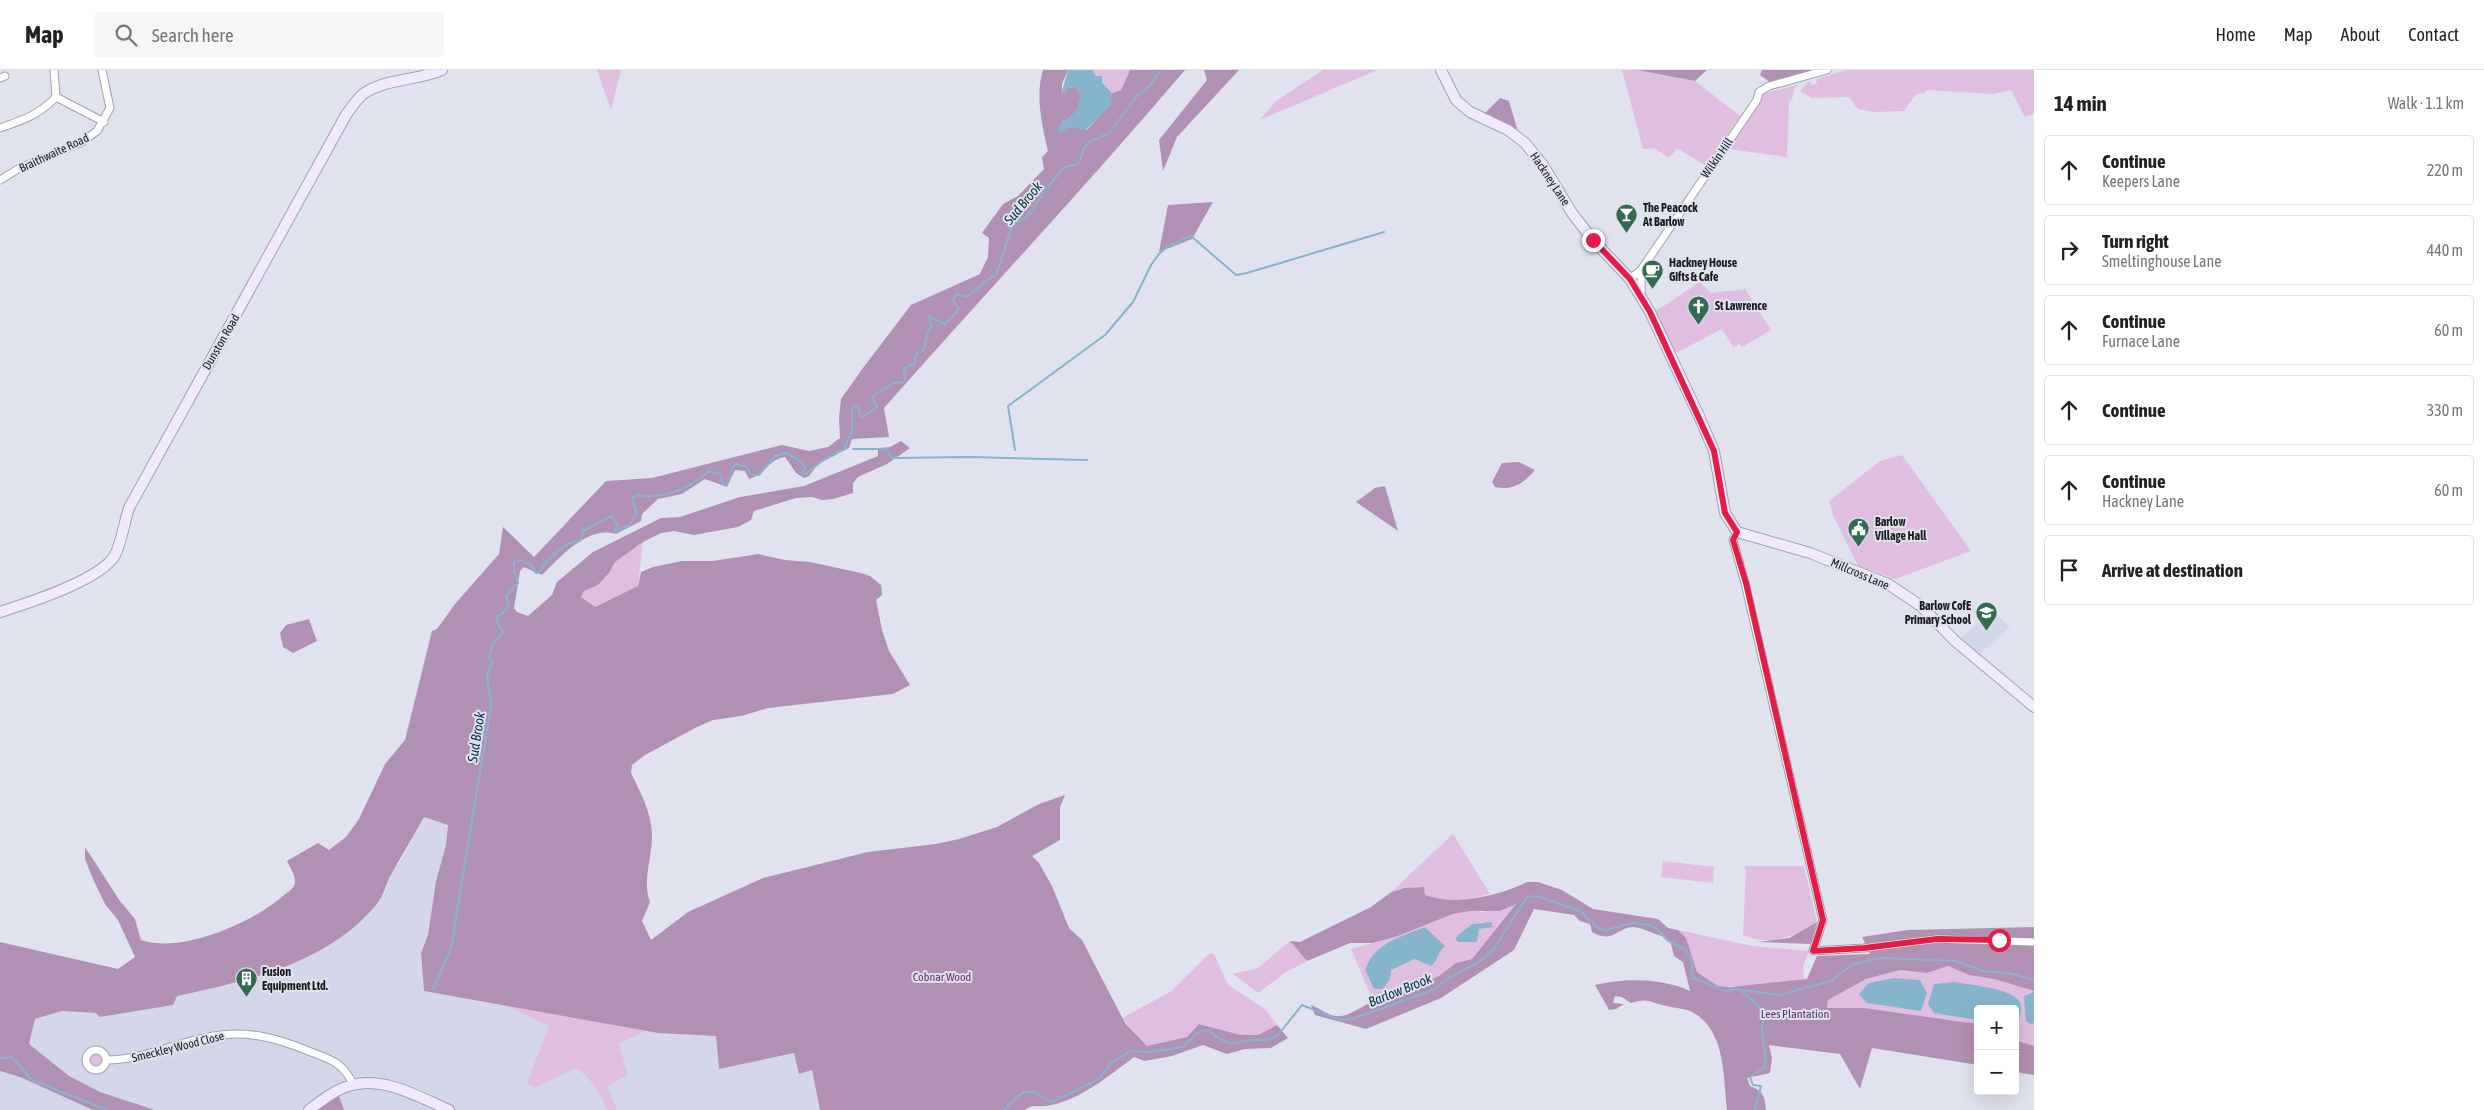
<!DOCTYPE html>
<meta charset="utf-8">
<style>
:root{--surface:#fff;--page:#f6f6f6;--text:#222;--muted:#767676;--line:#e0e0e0}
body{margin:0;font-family:"Asap Condensed",sans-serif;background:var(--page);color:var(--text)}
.controls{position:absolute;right:15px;bottom:15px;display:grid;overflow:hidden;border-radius:5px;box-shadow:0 5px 20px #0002}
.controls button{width:45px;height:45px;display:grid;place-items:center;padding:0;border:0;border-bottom:1px solid var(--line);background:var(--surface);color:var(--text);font:25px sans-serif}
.stop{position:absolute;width:15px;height:15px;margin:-11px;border:4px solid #e11d48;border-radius:50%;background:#fff}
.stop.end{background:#e11d48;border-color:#fff;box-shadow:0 1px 5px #0008}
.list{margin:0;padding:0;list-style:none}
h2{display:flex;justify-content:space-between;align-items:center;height:65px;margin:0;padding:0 20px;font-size:21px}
h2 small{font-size:16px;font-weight:400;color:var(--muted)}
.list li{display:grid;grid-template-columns:32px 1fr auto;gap:15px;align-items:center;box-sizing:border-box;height:70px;margin:0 10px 10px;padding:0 10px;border:1px solid var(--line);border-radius:5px}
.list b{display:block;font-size:19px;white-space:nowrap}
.list p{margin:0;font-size:16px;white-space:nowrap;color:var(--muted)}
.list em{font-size:16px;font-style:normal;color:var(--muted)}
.icon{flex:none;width:28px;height:28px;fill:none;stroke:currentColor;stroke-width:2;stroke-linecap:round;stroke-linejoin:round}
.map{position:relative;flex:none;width:2034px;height:1040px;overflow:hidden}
header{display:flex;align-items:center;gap:30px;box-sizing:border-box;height:70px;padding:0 25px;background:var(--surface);border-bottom:1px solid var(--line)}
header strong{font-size:24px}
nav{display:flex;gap:28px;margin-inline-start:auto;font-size:18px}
.search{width:350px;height:45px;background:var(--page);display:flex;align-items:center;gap:12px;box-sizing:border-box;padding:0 18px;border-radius:5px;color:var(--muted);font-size:19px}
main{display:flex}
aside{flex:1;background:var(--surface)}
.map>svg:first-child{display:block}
.built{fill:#d4d7e9}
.green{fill:#dfbee0;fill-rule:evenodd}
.forest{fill:#b191b3}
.water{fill:#87b4cd}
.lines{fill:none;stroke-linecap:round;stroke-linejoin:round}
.stream{stroke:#87b4cd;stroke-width:2}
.street-casing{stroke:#a0a1ac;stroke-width:9}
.secondary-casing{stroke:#a0a1ac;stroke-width:12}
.street{stroke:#fff;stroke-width:7}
.secondary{stroke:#f1e9fe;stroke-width:10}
.route{stroke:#e11d48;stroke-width:6}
.labels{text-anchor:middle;stroke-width:4;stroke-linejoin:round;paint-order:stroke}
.street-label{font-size:12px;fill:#191a1e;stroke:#e0e2ed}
.poi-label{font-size:12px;font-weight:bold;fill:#191a1e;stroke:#e0e2ed;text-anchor:start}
.park-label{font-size:12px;fill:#5c315f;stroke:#e0e2ed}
.water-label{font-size:14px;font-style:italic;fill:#083143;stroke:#e0e2ed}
</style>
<header>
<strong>Map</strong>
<div class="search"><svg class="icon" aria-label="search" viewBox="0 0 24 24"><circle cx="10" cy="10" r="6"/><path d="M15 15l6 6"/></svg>Search here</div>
<nav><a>Home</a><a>Map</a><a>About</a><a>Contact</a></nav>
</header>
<main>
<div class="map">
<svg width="2034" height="1040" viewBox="0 0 2034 1040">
<rect width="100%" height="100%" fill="#e0e2ed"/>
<path class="built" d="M1991,539L2010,557L1978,585L1961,568Z
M424,747L448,754L446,775L436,811L428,865L421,883L424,921L658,963L716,966L719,999L794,983L812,1000L820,1040H155L100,1022L69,1006L28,974L35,949L62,941L96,943L100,947L139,941L176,926L262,906L324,879L386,820L391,804L403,787Z
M0,1001L20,1007L93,1040H0Z"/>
<path class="green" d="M597,0H621L611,40Z
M1092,0H1130L1121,20L1112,23L1102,11V6H1096Z
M1323,0H1377L1260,50L1276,31Z
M1622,0H1637L1695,11L1740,46L1706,96L1677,78L1669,88L1654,78L1643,79Z
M1847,0H2034V43L2025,47L2011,20L1993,24L1927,20L1924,23L1916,24L1904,41L1875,42L1858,39L1849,27L1811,28L1800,21L1809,11L1812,15L1817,14L1816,9Z
M1798,15L1794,19L1792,30L1789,31L1787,87L1728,79L1760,24Z
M1700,212L1711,223L1745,219L1771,260L1742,277L1739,274L1734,278L1722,259L1674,284L1656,241Z
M1902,385L1971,481L1895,509L1858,496L1833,445L1829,431L1880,391Z
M643,472L638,516L595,537L580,528L584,521L598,515L609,503L615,492Z
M1453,764L1490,824C1470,829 1444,832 1425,825L1424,817L1404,818L1390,823Z
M1663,791L1714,797L1713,813L1661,807Z
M1744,796H1804L1817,852C1791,867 1772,877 1743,865L1746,801Z
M1517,833L1472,889L1456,893L1439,906L1381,931H1373L1351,879L1398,866L1453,844L1470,840L1482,842ZM1482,852L1493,856L1479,859L1476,872H1458L1456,870L1472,854ZM1425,857L1438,881L1435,893L1415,889L1391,900L1374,918L1365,900C1374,873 1400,867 1425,857Z
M1678,860L1752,876L1809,881L1803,896L1804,909L1758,916H1718L1697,902L1686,869Z
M1290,871L1307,891L1286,902L1258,923L1233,904L1258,898Z
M1210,883L1214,884L1228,915L1265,939L1277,955L1258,965H1241L1200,954L1187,967L1147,976L1122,948L1170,922Z
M1948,896L1969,905L1994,909L2034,921V976L2015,970V939H1978V954L1864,938H1827L1828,930L1866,909L1900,900L1927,903Z
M504,935L646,961L619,973L628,1005L607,1016L617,1040H607C600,1022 592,1009 576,998L534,1018L527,1013L549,956Z
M90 990a6 6 0 1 1 12 0a6 6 0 1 1-12 0Z"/>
<path class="forest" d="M1043,0H1068L1062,14V24L1068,18L1075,17L1081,23C1080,39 1076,45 1062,52L1066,58L1076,57L1087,60L1110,34L1112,23L1121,20L1130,0H1185C1087,115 984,225 884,338L889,367L852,369L849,378L818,394L809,406L804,408L796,403L785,387C769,389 764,405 749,409L745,401L735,400L727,417L705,409L682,424L658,429L642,444L641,451L616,464C588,455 560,487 542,505L524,497L520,501L514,538L517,542L528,546L552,525L557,512L593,482L661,448L680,447L740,427L804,416L878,386V378L890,377L901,371L910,378L887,394L858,407L853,413V423L833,429L822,430L812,427L796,428L754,441L751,450L738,457L694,465L674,461L661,463L643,472L615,492L609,503L598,515L584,521L581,527L595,537L638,516L641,502L653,497L682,491H713L758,484L785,490L810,492L861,503L870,506L881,515L882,525L876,530L882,560L889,581L910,615L893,624L768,638L741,646L713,650L697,657L645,685L632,695L631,703C641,723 652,744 652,766C652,789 642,811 650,832L642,851L651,870L688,842L763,808L868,782L936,774L959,769L997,757L1039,734L1065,725L1060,737V770L1032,786L1039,793L1052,816L1069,858L1082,870L1125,953L1147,976L1187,967L1199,954L1241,965H1258L1277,955L1288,968L1271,978L1245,979L1227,984L1203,975L1172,986L1145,991L1134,987C1107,1007 1069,1040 1032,1036L1024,1040H820L812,1000L799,1004L794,983L719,999L716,966L658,963L424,921L421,883L428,865L436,811L446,775L448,755L424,747C414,766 402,784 392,803C385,815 385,824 375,836C326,894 247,911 177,926L173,935L100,947L96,943L62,941L35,949L29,974L69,1006L100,1022L155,1040H93L20,1007L0,1001V872L118,899L135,887L118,850L105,834L93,809L85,789V777L120,831L135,849L141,870C181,884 252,853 283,826C286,823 292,820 294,816C298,809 290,797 287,791L318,773L329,780L346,767L359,749L385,694L405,670L432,561L437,559L455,534L499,484L503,457L534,487L606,411L652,408L782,375L809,381L828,377L840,368L839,348L841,329L863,298L911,235L980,204L988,187L989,168L982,163L1003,134L1018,126L1044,99L1042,87L1048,81C1042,56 1035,25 1043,0Z
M1204,0H1239L1177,67L1163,101L1159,70L1207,10Z
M1637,0H1707L1695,11Z
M1762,0H1814L1770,12L1760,5Z
M1500,28L1509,31L1518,62L1483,45Z
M1213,132L1192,169L1159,182L1168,135Z
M1519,392L1535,400C1524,413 1512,421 1495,417L1492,412L1502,393Z
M1385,416L1398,461L1356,432L1375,418Z
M309,549L317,571L293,583L283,577L280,563L286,555Z
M1527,812H1538L1562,820L1593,839L1658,849L1668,858L1678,860L1686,868L1697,902L1718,916L1731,917L1807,909L1817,886L1870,884L1862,867L1908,860L2034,857V921L1994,909L1969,905L1948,896L1927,903L1900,900L1866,909L1828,930L1827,938H1864L1978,954V995L1872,978L1860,1019L1840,984L1769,975L1772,988L1770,1003L1747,1008L1750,1016C1763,1021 1765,1026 1766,1040H1727C1723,1006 1726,958 1690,941C1683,938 1674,938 1667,936C1651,933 1648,927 1631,933L1622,927L1615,926L1613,933L1624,934L1616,939L1609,940L1595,915C1626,908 1661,908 1690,921L1683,892L1674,886L1671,874L1666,867C1654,865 1643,857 1632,857C1615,859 1613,874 1592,862L1590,854L1580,851L1574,845L1534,839L1514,880L1441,928L1366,959L1315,945L1311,935C1319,938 1329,946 1337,946C1354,947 1365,930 1381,931L1439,906L1456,893L1472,889L1516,834L1500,841H1470L1453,844L1398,866L1373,873H1350L1307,891L1290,871L1300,872L1371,837L1390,823L1404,818L1424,817L1425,825C1455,836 1499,826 1527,812Z
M1817,852L1811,874L1758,872L1789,868Z
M2015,970L2034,976V1005L2015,1002Z
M339,1026L344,1040H317Z"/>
<path class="water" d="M1068,0H1092L1096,6H1102V12L1112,23L1111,34L1086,60C1077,57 1070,55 1062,62L1058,61L1057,58C1070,43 1079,47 1081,23L1075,17L1068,18L1061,25Z
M1491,852L1493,857L1479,859L1477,872H1458L1456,870L1457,866L1472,854Z
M1425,857L1445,876C1437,882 1439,890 1431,896L1415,889L1391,900L1390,909L1383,919H1374L1365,900C1374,873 1400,867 1425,857Z
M1894,908L1920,910L1927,923L1921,941L1867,933L1859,924L1869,913Z
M1955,912C1970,915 2011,918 2019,931C2022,935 2021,942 2020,947L2015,950V939H1978V950L1934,943L1928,934L1934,914Z
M2034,922V953L2031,954L2026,951L2024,926Z"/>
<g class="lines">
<path class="stream" d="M853,379H887L891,388L970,387L1087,390
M1015,380L1008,336L1105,265L1133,232L1151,195L1159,184L1167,177L1191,166L1236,205L1247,203L1384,162
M433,919L451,879L491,635L487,605L493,591L489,588L493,574L503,562L497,552V546L502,544L509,536L506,526L518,513L514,501V492L522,490L531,495L536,503L540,502C548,489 564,471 580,471L583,461L611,446L618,454L615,462L629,455L637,444L632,428L638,425C664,430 689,418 709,401L720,404L723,414H727L734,394L745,396L752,405H759L775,386L786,383L797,389L805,397L803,403L806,404L822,391L844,379L852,360V340L856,336L859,338V344L862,347L877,337L872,326L894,313L905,312L904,299L914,294L917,283L924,280L928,262L932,256L928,246L945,254L959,239L953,231L956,224L967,227C978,219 984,210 996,205L1012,156L1029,144L1050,114L1065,97L1079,94L1084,78L1089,72L1109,63L1137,26L1147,19L1161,0
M1740,920L1757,934L1765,945C1757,965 1768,979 1765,997L1750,1007L1753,1015L1761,1016L1755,1040
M0,988L12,987L32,1010L107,1040
M1005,1040C1013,1031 1021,1019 1034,1022C1040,1024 1045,1030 1052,1032L1099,1009L1112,992L1131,981L1149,982L1183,977L1201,960L1209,961L1220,969L1232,974L1249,970H1268L1278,965L1302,935L1340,950L1355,948L1433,920L1449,908L1479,892L1493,880L1527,827L1537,826L1580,841L1599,859L1606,860L1633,853L1648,855L1657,859L1667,870L1684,879L1691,887L1693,908L1725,921L1738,919L1779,925L1831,911L1853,894L1882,888L1955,891L1983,901L2012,904L2034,910"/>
<defs>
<path id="street" d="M0,8L5,6
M56,27L104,52
M0,58C23,50 39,45 56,27L54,0
M0,110L18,99L82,72L97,61L110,38L102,0
M1641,200V227
M1630,209L1641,200L1757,30L1759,22L1769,16L1827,0
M1737,462L1733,470L1745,513L1823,850L1813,881L1864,878L1937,869L2034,872
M86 990a10 10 0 1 1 20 0a10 10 0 1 1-20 0Z
M106,990C144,990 177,972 214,966C247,960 276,968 306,980C329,989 342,991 353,1014"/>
<path id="secondary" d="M1441,0L1456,30L1470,42L1508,60L1525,73L1543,95L1572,143L1593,170L1630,209L1650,242L1699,346L1714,381L1725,443L1737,462L1810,483L1888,514L1921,536L1955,571L2034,637
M0,542C28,533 101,510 115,485C122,471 124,453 129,438L346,45C351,38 357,29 363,24C386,8 417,11 442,0
M309,1040C322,1030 336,1019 352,1015C384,1006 421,1028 449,1040"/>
</defs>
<use href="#street" class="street-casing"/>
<use href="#secondary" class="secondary-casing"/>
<use href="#street" class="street"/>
<use href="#secondary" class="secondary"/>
</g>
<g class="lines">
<path class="route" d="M1593,170L1630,209L1650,242L1714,381L1725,443L1737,462L1733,470L1746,513L1823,850L1813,881L1864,878L1937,869L1999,870"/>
</g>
<defs>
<symbol id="bar-pin" viewBox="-11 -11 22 30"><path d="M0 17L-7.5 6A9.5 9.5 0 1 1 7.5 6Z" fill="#326a52" stroke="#e0e2ed"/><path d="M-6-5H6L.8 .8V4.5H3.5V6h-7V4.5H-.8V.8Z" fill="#fff"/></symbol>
<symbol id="cafe-pin" viewBox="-11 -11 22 30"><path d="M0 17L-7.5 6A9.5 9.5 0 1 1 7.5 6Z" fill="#326a52" stroke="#e0e2ed"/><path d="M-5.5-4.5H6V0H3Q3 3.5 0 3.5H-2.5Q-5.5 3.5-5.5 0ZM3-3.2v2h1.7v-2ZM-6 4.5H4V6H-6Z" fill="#fff"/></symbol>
<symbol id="church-pin" viewBox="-11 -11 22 30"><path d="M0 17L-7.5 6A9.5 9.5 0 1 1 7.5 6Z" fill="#326a52" stroke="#e0e2ed"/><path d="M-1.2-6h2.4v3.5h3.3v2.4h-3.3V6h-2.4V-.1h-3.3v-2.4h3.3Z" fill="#fff"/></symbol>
<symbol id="civic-pin" viewBox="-11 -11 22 30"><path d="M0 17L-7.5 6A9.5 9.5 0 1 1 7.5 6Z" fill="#326a52" stroke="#e0e2ed"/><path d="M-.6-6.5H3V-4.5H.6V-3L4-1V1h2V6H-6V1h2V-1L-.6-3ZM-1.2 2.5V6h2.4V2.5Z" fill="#fff"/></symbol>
<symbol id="school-pin" viewBox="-11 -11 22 30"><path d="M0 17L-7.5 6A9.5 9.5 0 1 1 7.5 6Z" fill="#326a52" stroke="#e0e2ed"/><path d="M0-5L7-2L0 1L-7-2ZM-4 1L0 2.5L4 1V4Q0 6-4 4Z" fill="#fff"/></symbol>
<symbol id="building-pin" viewBox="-11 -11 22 30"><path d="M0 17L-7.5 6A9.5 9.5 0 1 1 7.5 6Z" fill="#326a52" stroke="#e0e2ed"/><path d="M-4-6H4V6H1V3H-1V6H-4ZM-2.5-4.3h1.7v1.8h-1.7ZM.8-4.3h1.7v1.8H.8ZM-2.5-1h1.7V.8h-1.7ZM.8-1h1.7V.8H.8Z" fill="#fff"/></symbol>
</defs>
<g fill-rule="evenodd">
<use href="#bar-pin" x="1614" y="132" width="25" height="34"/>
<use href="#cafe-pin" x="1640" y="188" width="25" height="34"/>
<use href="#church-pin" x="1686" y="224" width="25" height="34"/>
<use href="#civic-pin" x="1846" y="446" width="25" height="34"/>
<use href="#school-pin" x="1974" y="530" width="25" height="34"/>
<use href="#building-pin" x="234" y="896" width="25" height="34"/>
</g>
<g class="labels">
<g class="street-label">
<text transform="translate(54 83) rotate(-25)" y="4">Braithwaite Road</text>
<text transform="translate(1717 88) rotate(-55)" y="4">Wilkin Hill</text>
<text transform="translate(1550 109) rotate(56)" y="4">Hackney Lane</text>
<text transform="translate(221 272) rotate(-60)" y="4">Dunston Road</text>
<text transform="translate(1860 504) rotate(23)" y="4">Millcross Lane</text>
<text transform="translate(178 977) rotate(-14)" y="4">Smeckley Wood Close</text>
</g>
<g class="poi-label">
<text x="1643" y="142">The Peacock<tspan x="1643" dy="14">At Barlow</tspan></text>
<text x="1669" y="197">Hackney House<tspan x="1669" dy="14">Gifts &amp; Cafe</tspan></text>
<text x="1715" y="240">St Lawrence</text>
<text x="1875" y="456">Barlow<tspan x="1875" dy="14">Village Hall</tspan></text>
<text x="1971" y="540" text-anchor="end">Barlow CofE<tspan x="1971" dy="14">Primary School</tspan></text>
<text x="262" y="906">Fusion<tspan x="262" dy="14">Equipment Ltd.</tspan></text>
</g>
<g class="park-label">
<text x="942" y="911">Cobnar Wood</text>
<text x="1795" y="948">Lees Plantation</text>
</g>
<g class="water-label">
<text transform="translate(1023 133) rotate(-50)" y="5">Sud Brook</text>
<text transform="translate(476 667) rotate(-81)" y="5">Sud Brook</text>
<text transform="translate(1400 920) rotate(-22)" y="5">Barlow Brook</text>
</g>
</g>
</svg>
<div class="controls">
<button>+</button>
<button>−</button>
</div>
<div class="stop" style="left:1999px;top:870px"></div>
<div class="stop end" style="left:1593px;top:170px"></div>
</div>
<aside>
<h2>14 min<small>Walk · 1.1 km</small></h2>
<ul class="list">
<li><svg class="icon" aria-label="ahead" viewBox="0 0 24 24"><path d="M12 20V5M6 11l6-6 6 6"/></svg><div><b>Continue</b><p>Keepers Lane</p></div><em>220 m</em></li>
<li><svg class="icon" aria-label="right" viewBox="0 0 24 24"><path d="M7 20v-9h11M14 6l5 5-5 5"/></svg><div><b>Turn right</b><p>Smeltinghouse Lane</p></div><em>440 m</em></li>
<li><svg class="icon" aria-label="ahead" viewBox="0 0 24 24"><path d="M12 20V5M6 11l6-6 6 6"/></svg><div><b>Continue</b><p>Furnace Lane</p></div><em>60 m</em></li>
<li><svg class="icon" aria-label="ahead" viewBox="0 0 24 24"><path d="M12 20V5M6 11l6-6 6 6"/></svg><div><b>Continue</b></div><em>330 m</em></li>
<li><svg class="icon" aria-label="ahead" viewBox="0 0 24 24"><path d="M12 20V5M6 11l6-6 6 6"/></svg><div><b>Continue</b><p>Hackney Lane</p></div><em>60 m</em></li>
<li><svg class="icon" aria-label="arrive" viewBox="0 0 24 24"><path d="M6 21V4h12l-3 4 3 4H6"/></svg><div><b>Arrive at destination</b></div></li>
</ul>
</aside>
</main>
